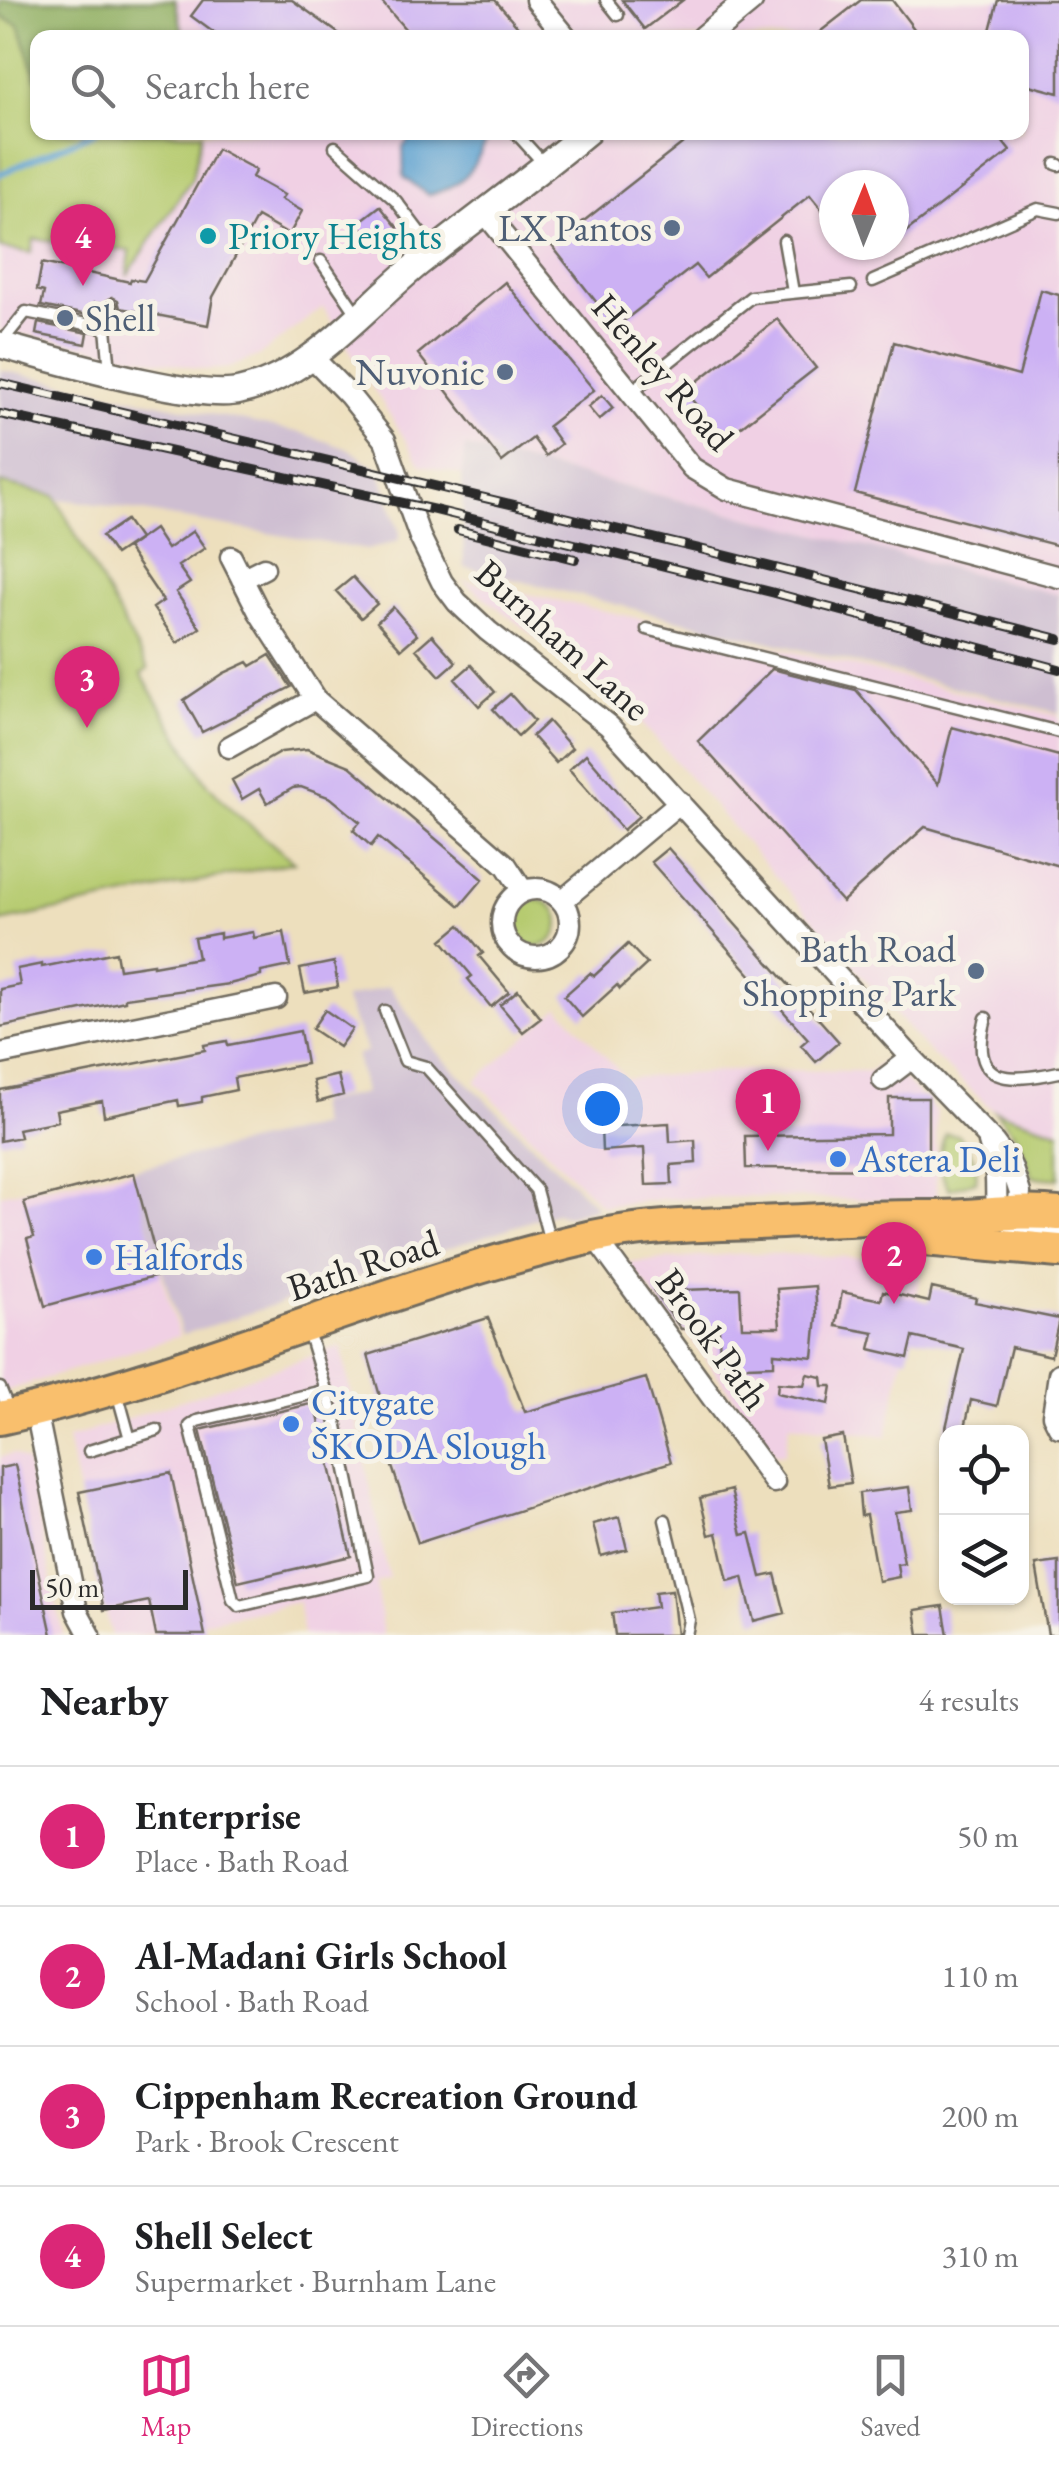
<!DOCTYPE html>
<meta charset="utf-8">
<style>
:root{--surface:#fff;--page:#f6f6f6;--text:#202124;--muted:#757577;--line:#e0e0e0;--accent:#db2777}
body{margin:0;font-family:"EB Garamond",serif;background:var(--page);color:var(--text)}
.controls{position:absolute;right:30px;bottom:30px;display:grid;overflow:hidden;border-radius:20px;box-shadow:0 2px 8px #0004}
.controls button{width:90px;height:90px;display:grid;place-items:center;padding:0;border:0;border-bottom:2px solid var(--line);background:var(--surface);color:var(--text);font:50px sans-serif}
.compass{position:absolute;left:819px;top:170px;width:90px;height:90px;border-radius:50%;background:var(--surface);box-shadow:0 2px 8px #0004;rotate:1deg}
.scale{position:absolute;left:30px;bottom:25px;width:158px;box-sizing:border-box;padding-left:10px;border:5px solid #2b2b2b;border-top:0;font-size:28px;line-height:35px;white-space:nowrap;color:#2b2b2b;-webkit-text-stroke:8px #f7f3e8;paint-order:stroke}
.you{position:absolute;left:602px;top:1108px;width:35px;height:35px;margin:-25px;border:8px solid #fff;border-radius:50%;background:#1a73e8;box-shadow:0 0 0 15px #1a73e833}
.badge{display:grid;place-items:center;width:65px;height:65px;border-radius:50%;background:var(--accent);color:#fff;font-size:32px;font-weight:700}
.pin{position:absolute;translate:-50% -82px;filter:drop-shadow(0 2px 5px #0008)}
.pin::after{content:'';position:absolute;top:52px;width:35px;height:30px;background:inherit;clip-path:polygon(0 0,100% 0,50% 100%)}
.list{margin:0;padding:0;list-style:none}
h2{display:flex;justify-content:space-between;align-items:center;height:130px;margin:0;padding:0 40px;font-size:42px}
h2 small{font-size:32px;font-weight:400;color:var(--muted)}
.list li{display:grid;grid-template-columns:65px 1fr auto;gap:30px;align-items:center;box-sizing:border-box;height:140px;padding:0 40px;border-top:2px solid var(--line)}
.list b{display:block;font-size:38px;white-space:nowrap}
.list p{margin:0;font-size:32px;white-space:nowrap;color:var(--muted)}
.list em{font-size:32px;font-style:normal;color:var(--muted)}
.icon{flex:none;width:55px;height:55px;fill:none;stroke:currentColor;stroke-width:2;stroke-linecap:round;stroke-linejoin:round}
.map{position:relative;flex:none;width:1059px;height:1635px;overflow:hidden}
.search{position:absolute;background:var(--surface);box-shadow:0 2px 8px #0004;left:30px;right:30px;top:30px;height:110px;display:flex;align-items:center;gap:25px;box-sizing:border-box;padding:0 35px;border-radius:20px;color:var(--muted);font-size:38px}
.sheet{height:690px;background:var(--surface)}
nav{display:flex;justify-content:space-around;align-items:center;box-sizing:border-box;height:140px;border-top:2px solid var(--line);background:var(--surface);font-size:28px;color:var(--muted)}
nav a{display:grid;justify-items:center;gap:5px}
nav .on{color:var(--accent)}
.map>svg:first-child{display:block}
.built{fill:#f0d0e4;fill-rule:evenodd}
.industrial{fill:#cebed1}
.green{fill:#b6cb6f;stroke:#707b4d;stroke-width:2.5}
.forest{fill:#90af62;stroke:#5e6d46;stroke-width:2.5}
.water{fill:#5ca0d0;stroke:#44667e;stroke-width:2.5}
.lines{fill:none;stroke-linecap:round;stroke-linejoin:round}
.stream{stroke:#5ca0d0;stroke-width:6}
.building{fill:#ccb1f4}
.service-casing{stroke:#6f6a5e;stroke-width:15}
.minor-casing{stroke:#6f6a5e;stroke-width:25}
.tertiary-casing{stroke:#6f6a5e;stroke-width:30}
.primary-casing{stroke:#6f6a5e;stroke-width:38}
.service{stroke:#fff;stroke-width:10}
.minor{stroke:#fff;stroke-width:20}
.tertiary{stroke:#fff;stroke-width:25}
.primary{stroke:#f9bf6d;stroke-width:32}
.rail-casing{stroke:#2b2b2b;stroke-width:10}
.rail{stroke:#f7f3e8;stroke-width:6;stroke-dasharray:19;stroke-linecap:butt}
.service-dot{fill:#5c6f8a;stroke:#f7f3e8;stroke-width:4}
.culture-dot{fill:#0f9aa8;stroke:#f7f3e8;stroke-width:4}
.shop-dot{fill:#3f7fe0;stroke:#f7f3e8;stroke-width:4}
.labels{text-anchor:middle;stroke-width:10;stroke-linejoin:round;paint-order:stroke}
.service-label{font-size:38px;fill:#4e5e75;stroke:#f7f3e8;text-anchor:end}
.culture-label{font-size:38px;fill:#0d838f;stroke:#f7f3e8;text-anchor:start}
.street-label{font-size:38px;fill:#2b2b2b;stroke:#f7f3e8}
.shop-label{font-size:38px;fill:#366cbe;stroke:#f7f3e8;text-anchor:start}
</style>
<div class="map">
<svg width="1059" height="1635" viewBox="0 0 1059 1635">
<rect width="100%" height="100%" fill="#f7f3e8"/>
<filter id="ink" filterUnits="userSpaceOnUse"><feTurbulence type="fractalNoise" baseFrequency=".01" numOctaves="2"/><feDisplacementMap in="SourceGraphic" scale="20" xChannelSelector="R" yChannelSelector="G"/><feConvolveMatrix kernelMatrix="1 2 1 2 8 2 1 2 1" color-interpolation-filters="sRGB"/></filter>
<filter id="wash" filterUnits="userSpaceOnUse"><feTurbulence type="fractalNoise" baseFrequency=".0048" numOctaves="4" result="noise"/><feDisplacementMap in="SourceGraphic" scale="40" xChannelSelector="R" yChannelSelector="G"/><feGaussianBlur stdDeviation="2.25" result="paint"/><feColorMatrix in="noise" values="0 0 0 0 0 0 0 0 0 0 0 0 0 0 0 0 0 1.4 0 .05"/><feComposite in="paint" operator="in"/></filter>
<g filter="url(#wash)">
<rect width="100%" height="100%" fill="#eddfbd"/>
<path class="built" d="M175,0H1059V595L466,447L462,475L421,465L323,307L260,355L228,368L206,370L0,330V248L30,253L33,239L131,251L128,273L192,178L202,133L1022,132V38H184ZM834,185H894V245H834Z
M462,580L803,654L1059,716V1131L994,1111L926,1049L633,713Z
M559,1007L626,1078L744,1070L870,1071L885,1060L936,1112V1201L740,1197L661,1199L602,1206L475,1081Z
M131,1170L179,1336L0,1393V1194Z
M748,1253L924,1260L887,1436L790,1424L784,1454L776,1455L690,1338L627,1263Z
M341,1346L389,1578L376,1583L383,1635H303L298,1602L141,1635H111L67,1439Z
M14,1454L27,1462L63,1635H0V1457Z"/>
<path class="industrial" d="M0,370L302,433L351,450L379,470L400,533L398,541L367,550L72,500H58L55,496L0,483Z
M465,447L1059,595V713L464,567L462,475Z
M389,986L434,1050L597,1207L565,1216L555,1213L182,1335L131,1170L320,1126L316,1104L364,1093L356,1055L367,1051L344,999Z"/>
<path class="green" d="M0,0H175L184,37L38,38V132L202,133L192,178L127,276L130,251L34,239L31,253L0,248Z
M0,483L55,496L148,669L141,674L206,782L232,810L294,862L0,922Z
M513 923a23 23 0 1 1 46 0a23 23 0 1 1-46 0Z
M995,1111L1059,1131V1179L1032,1177L1018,1139Z
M946,1134L958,1135C969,1148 979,1164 976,1181L949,1189C938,1172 937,1153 946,1134Z"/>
<path class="forest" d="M0,0H175L184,37L38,38L37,80L19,25L0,16Z"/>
<path class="water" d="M415,133H477L486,142C471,174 462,186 428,195L404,177L403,147Z"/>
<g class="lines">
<path class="stream" d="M0,174L95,132"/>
</g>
<g id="blocks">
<path class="building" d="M203,0H292L345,38H221L191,16Z
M380,0H495L528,38H413Z
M622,0H683L645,29Z
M861,0H892L921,38H812Z
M998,0H1059V93L1022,83V38H988Z
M697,132H995L1010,151L894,241V185H834V225L810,195L706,278L695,265L616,327L552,246Z
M217,149L256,170L252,177L284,195L281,199L302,211L289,235L257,217L213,297L208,325L120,308L118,300L112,297L102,304L94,303L92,316L41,306L44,292L37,290L42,263L130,282L131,279L144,281Z
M380,206L398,228L376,246L358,223Z
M505,282L594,390L548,426L561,444L546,456L533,438L502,462L418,354Z
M1041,290L1059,295V546L855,493L894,342L1019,376Z
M777,319L816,368L724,440L685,391Z
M38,323L88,333L86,344L36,334Z
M602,395L613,408L599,420L588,407Z
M126,520L139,539L115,555L102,536Z
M154,529L167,549L193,531L205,548L178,566L190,583L176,592L200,628L177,643L153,608L163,601L127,548Z
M353,577L377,604L361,618L336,591Z
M393,607L417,635L401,649L377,622Z
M432,635L456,662L440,676L416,649Z
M270,655L291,687L202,732L184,700L224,673L248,662L251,666Z
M471,665L495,692L479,706L455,679Z
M772,669L856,690L938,784L952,727L1059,756V866L925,827L842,902L698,741Z
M510,694L534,721L518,736L493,709Z
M548,721L572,748L556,763L532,736Z
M307,749L350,766L483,879L460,906L378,837L371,846L353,830L360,822L331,798L301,787L293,788L267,803L259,789L242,799L232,780L281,752Z
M586,754L639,816L623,830L569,769Z
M668,848L839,1042L816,1062L801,1045L808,1039L651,862Z
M460,925L483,953L479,956L509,992L491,1007L468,979L472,976L442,940Z
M253,932L254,938L284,932L290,966L261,972V976L229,984L125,998V1001L0,1027V989L20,985L17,969L42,964V967L116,952L119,969L153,964V966L198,958L194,938L220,933V938Z
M628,944L647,964L620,989L617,985L582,1017L564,996L590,973L594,976Z
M334,962L338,987L305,993L300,969Z
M518,990L541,1018L523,1032L500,1005Z
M325,1010L352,1029L339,1047L312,1029Z
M300,1031L306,1064L234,1078L236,1090L202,1097V1102L179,1106L178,1100L104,1116L102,1101L56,1110L58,1121L18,1129L20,1137L0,1141V1090L205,1050L204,1045L227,1041L228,1045Z
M338,1075L343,1095L318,1102L313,1081Z
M889,1098H928V1169L746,1168L745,1136L889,1134Z
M669,1123L670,1142L695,1140L696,1163L671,1165L672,1184L646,1185L644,1148L602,1151L601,1127Z
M134,1173L161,1275L45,1306L27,1239L34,1237L24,1202Z
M815,1286L817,1316L813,1357L774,1353V1365L720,1367L719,1328L681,1329L654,1291L740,1288L742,1327H780L777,1289Z
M932,1288L976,1298L975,1302L1059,1319L1051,1356L1011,1347L997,1406L971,1400L964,1432H945L964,1349L913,1337L908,1358L870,1349L874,1333L836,1326L842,1292L881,1300L883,1291L929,1302Z
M488,1318L525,1412L646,1378L671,1462L418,1543L388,1455L396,1451L368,1355Z
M807,1374L822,1377L823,1386H832L829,1404L777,1393L778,1383L804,1385Z
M315,1403L351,1556L238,1582L200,1430Z
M843,1436L851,1483L829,1486L821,1440Z
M15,1465L52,1635H0V1468Z
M171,1473L205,1635H156L149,1601L104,1610L79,1492Z
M909,1487L912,1510L895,1512L904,1563L897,1564L899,1577L878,1581L866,1515L861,1516L859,1493Z
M731,1490L742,1535L750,1533L761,1577L775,1574L785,1613L754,1621L743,1577L728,1581L717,1533L709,1535L700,1498Z
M619,1517L627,1549L601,1556L593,1524Z
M1059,1562V1635H1048L1036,1565Z
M672,1590L677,1635H615L612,1613L657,1607L655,1592Z
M943,1606L948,1635H919L915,1610Z"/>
</g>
</g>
<g filter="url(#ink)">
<use href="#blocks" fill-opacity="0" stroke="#6f6a5e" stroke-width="2.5"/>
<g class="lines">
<defs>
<path id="service" d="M606,0L618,15
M515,132L545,165
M335,147L396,201L433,250
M1056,164L1059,165
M784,241L793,292
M321,261L357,314
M873,281L1038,209L1059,213
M106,328L111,306
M2,342L26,312L106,328L110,371
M631,392L751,297L851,287
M647,629L1059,732
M385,1011L405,1061L426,1067L536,1190L550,1242
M986,1018C968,1085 1008,1083 1059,1072
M308,1331L337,1426L368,1576L239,1606L233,1600L190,1426L197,1421L327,1390
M0,1388L9,1410
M117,1392L130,1439
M89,1451L157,1430
M665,1520L689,1620L686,1635"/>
<path id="minor" d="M536,0L567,38
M486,214L692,468L727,489L1059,577
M311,356L349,395L385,440L420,537L442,582L457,602L488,631L609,726L912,1058L994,1143L1011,1166L1020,1193L1017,1212L1009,1221
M231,557L259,612L315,699L506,865L523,891
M242,579L264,568
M229,747L315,699
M502 923a34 34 0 1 1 68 0a34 34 0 1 1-68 0Z
M562,901L680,802
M0,1054L276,998
M883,1080L912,1058
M989,1142C1011,1205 966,1220 1059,1233
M595,1237L774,1482
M1059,1374L1053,1415L1059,1427
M36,1410L77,1611L90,1635"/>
<path id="tertiary" d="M704,38L750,0
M0,345C51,358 195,402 240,391C313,375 367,303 424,259C478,216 534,176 587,132"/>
<path id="primary" d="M902,1237L1059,1251
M0,1418C201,1373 391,1283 592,1237C647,1225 702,1225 757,1223C816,1221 873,1216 931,1217C974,1218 1016,1209 1059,1214"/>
</defs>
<use href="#service" class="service-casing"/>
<use href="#minor" class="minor-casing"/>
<use href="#tertiary" class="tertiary-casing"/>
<use href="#primary" class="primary-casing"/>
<use href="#service" class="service"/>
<use href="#minor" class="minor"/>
<use href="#tertiary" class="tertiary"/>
<use href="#primary" class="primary"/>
<defs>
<path id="rail" d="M0,383L700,549L1059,639
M0,414L435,510L771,592L1059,669
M458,530L575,559"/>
</defs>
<use href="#rail" class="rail-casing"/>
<use href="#rail" class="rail"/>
</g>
</g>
<g class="service-dot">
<circle cx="672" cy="228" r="10"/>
<circle cx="65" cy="318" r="10"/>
<circle cx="505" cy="372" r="10"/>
<circle cx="976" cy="971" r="10"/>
</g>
<circle class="culture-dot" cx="208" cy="236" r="10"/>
<g class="shop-dot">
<circle cx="838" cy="1159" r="10"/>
<circle cx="94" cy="1257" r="10"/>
<circle cx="291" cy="1424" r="10"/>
</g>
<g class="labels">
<g class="service-label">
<text x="652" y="241">LX Pantos</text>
<text x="85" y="331" text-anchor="start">Shell</text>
<text x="485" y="385">Nuvonic</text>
<text x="956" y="962">Bath Road<tspan x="956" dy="44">Shopping Park</tspan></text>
</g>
<g class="culture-label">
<text x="228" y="249">Priory Heights</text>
</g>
<g class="street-label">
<text transform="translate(663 372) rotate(49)" y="13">Henley Road</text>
<text transform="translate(563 640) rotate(42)" y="13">Burnham Lane</text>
<text transform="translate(363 1265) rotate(-18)" y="13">Bath Road</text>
<text transform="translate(713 1339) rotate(54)" y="13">Brook Path</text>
</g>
<g class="shop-label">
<text x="858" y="1172">Astera Deli</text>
<text x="114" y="1270">Halfords</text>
<text x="311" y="1415">Citygate<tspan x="311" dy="44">ŠKODA Slough</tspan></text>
</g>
</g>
</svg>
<div class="controls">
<button><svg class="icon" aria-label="locate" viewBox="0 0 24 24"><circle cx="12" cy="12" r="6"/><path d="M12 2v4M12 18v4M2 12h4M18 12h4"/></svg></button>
<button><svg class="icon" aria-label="layers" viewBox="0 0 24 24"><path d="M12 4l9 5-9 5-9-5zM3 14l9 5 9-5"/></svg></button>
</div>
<svg class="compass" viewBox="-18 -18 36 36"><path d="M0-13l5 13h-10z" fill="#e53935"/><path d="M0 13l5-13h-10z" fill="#757577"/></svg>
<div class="scale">50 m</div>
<div class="you"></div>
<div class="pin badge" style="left:768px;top:1151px">1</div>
<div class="pin badge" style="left:894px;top:1304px">2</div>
<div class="pin badge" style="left:87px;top:728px">3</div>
<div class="pin badge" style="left:83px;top:286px">4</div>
<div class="search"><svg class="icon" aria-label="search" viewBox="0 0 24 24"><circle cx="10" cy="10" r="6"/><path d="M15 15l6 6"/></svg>Search here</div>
</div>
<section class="sheet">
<h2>Nearby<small>4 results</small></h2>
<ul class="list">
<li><span class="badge">1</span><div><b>Enterprise</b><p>Place · Bath Road</p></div><em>50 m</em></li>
<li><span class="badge">2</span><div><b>Al-Madani Girls School</b><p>School · Bath Road</p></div><em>110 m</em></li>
<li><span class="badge">3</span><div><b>Cippenham Recreation Ground</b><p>Park · Brook Crescent</p></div><em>200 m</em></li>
<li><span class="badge">4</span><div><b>Shell Select</b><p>Supermarket · Burnham Lane</p></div><em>310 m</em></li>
</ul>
</section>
<nav>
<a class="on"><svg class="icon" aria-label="map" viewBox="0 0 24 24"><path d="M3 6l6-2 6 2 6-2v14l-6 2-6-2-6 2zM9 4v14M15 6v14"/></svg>Map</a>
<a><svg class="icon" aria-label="directions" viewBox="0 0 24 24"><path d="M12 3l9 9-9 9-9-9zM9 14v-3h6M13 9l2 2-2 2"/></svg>Directions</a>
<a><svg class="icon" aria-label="saved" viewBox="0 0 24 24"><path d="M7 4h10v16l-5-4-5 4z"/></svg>Saved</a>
</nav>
